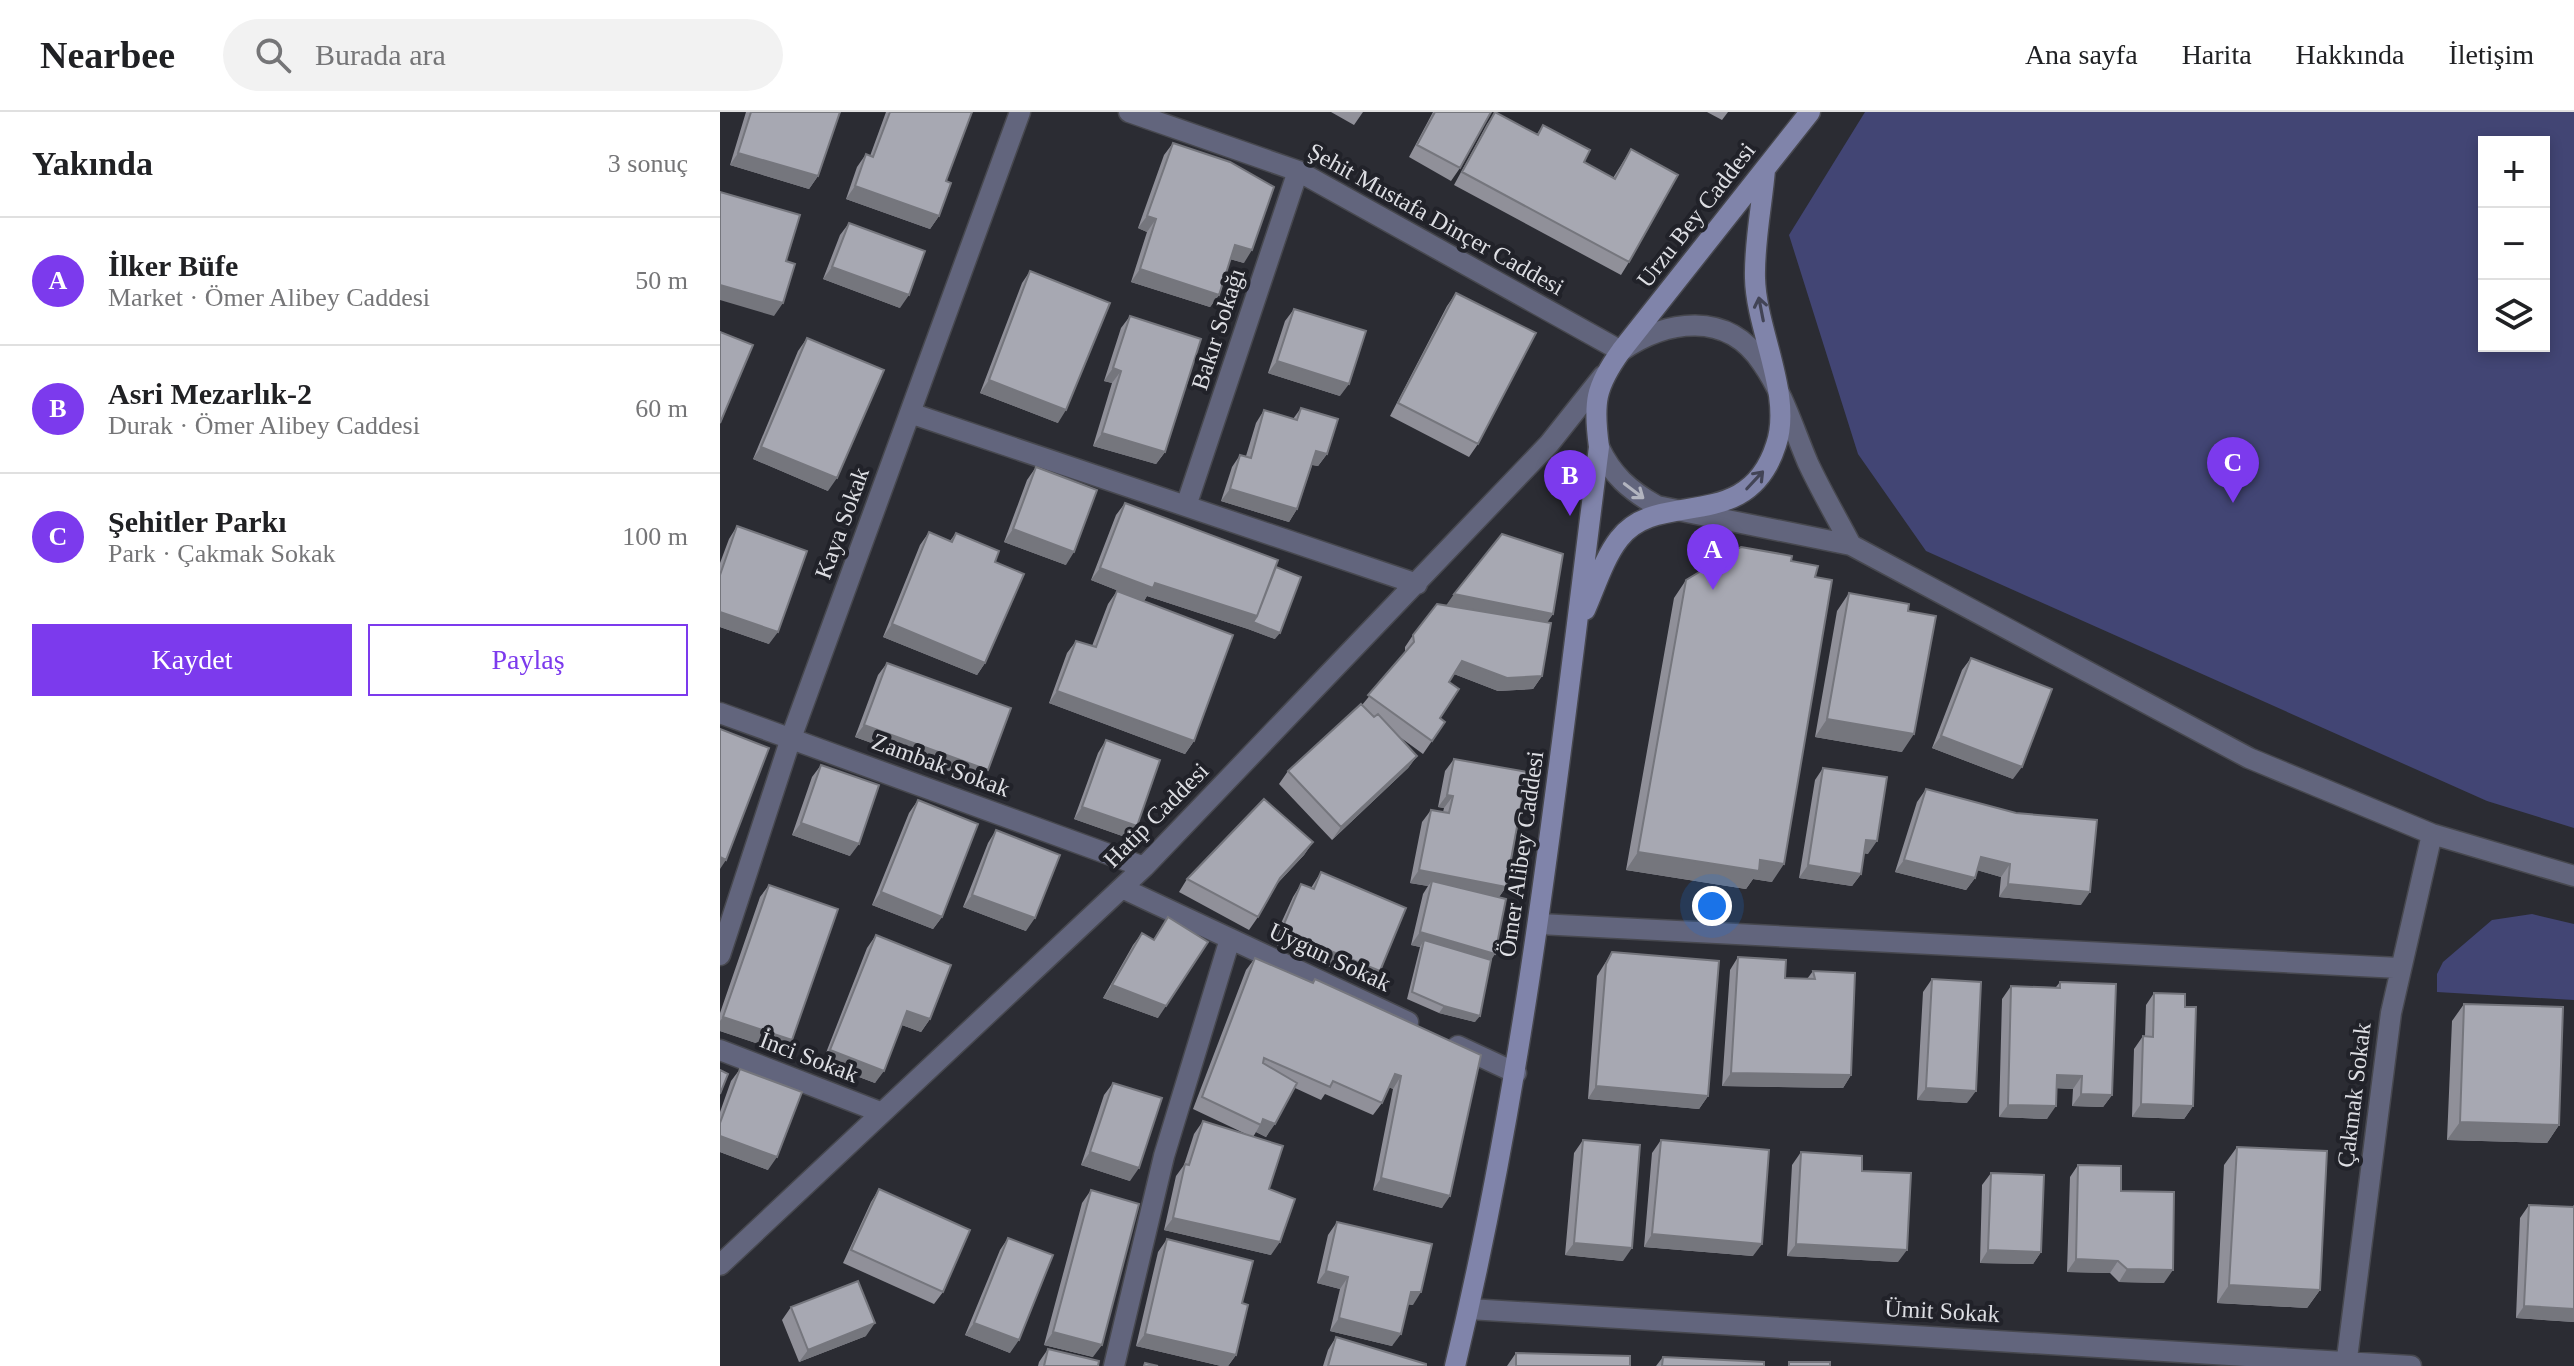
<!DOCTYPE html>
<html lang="tr">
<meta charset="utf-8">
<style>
:root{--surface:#fff;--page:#f2f2f2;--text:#202124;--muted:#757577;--line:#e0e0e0;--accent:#7c3aed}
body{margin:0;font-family:"Times New Roman",serif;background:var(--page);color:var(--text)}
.controls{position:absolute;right:24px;top:24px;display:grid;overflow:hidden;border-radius:0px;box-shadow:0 4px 12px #0003}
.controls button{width:72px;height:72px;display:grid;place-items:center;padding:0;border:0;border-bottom:2px solid var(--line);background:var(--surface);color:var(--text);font:40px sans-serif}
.you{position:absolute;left:992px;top:794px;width:28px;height:28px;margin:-20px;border:6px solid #fff;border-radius:50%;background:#1a73e8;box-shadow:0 0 0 12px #1a73e833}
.badge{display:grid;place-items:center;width:52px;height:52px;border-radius:50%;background:var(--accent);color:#fff;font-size:26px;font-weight:700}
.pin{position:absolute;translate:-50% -66px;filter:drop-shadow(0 2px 4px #0008)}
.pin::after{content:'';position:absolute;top:42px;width:28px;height:24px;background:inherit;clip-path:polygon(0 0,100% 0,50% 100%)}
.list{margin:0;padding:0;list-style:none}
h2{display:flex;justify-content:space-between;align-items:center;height:104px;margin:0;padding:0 32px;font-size:34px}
h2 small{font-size:26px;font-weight:400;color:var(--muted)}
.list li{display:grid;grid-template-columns:52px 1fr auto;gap:24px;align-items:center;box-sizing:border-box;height:128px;padding:0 32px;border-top:2px solid var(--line)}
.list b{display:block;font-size:30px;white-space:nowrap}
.list p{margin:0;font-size:26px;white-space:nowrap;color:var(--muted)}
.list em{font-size:26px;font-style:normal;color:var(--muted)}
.actions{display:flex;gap:16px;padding:24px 32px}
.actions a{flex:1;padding:18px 0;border:2px solid var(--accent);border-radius:0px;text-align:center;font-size:28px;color:var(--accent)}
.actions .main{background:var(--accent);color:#fff}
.icon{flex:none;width:44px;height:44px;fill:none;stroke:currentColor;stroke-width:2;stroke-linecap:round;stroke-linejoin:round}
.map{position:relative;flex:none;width:1854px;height:1254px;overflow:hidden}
header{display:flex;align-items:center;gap:48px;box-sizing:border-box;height:112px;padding:0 40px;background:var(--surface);border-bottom:2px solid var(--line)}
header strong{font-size:38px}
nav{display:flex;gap:44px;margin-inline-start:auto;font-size:28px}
.search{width:560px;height:72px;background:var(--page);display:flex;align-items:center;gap:20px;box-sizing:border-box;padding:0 28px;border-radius:44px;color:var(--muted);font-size:30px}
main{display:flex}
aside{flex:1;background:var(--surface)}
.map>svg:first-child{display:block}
.green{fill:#424574;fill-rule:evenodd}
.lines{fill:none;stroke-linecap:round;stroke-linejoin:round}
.street-casing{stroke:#47484f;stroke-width:23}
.secondary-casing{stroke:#47484f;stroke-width:23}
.street{stroke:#62657d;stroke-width:20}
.secondary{stroke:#8084aa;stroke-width:20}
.wall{fill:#909099}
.shaded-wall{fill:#75767d}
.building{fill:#a7a8b2;stroke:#75767d;stroke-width:2}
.oneway{stroke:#424456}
.oneway2{stroke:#b2b4bf}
.labels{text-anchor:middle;stroke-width:8;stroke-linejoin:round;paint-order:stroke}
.street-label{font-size:24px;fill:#dddee3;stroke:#212229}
</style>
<header>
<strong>Nearbee</strong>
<div class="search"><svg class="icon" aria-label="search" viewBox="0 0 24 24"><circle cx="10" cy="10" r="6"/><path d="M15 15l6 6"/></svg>Burada ara</div>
<nav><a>Ana sayfa</a><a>Harita</a><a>Hakkında</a><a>İletişim</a></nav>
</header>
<main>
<aside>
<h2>Yakında<small>3 sonuç</small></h2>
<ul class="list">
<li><span class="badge">A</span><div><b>İlker Büfe</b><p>Market · Ömer Alibey Caddesi</p></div><em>50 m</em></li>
<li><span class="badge">B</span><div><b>Asri Mezarlık-2</b><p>Durak · Ömer Alibey Caddesi</p></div><em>60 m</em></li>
<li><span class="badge">C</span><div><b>Şehitler Parkı</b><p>Park · Çakmak Sokak</p></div><em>100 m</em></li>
</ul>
<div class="actions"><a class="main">Kaydet</a><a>Paylaş</a></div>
</aside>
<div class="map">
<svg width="1854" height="1254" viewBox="0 0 1854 1254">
<rect width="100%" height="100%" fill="#2b2c33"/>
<path class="green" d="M1145,0H1854V716L1767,689L1206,439L1138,342L1069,123ZM1764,30H1824V234H1764Z
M1812,802L1854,812V888L1717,880V862L1723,850L1772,808Z"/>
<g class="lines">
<defs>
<path id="street" d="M409,0L578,59L901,239C946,208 1007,198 1042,251C1063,281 1074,318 1088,351C1101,379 1117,406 1131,433
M190,301L697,472
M879,335C892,363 909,378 937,394L1131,433L1529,646L1712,722L1854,764
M467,391L578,59
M0,601L424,755
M402,776L688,910
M819,812L1679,856
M0,843L71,626L300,0
M738,934L796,961
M0,938L160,1000
M0,1153L424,755L829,332L883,264
M749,1197L1691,1254
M394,1254L444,1044L510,827
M1626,1254L1671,901L1712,722"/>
<path id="secondary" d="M865,498C875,476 884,446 899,427C938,375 1027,424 1056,333C1073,283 1036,218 1035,166C1034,131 1042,93 1045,58
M735,1254C808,952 840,642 879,335C873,291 875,275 901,239L1090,0"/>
</defs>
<use href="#street" class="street-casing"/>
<use href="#secondary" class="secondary-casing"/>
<use href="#street" class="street"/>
<use href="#secondary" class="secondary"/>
</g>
<path class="wall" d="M26,0H120L98,64L89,77L10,53Z
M166,0H252L226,69L219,104L210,117L126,87L137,55L146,42L150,44Z
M611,0H643L634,13Z
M713,0H771L740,56L731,69L689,45Z
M775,0L817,22L823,13L864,50L893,66L911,37L909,150L901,163L734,73L767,12Z
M987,0H1008L1002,8Z
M453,31L524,151L510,147L499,183L490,195L411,170L427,120L418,116L444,43Z
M129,111L180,196L103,167L120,123Z
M310,159L338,311L260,281L302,171Z
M736,181L758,332L749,345L670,304L727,194Z
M574,197L620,284L548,261L565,209Z
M410,204L445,340L436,352L373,334L392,271L384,269L401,216Z
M87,226L108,379L33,347L78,239Z
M581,296L607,342L598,354L592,353L577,397L569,410L501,389L512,355L520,343L526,344L536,311L544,298L573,307Z
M316,355L346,453L284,430L307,368Z
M405,391L556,455L555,527L528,517L427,484L424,489L371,468L396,403Z
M17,414L49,532L0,515V451L9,427Z
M209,420L230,429L236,421L275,450L265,551L257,563L163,525L200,433Z
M1071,449L1095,465L1052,770L1033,767L1026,777L906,758L954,486L966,468Z
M397,479L474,629L465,642L329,591L347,541L356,529L372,534L388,492Z
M1129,481L1182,640L1095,625L1117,499Z
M726,493L833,502L827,510L822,564L813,577L778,579L734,562L729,570L720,606L725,610L703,642L677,623L697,644L688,656L612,728L559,672L568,659L642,593L685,541V535L693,523Z
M1251,546L1293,667L1212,636L1242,558Z
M167,551L268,658L260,670L135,625L158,563Z
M386,628L417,714L408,726L354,707L378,641Z
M734,647L786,775L779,785L771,848L755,910L719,901L687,887L700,835L691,833L703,782L708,774L690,771L702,710L711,698L723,700L724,696L718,695L725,659Z
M101,653L130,744L72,723L92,665Z
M1103,656L1148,742L1144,741L1141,762L1132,774L1079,766L1095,668Z
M1206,677L1296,701L1361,793L1279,785L1281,765L1257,758L1255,766L1246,778L1175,760L1197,690Z
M198,688L222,805L213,817L152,793L189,701Z
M276,718L306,819L243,795L268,731Z
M593,730L584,743L556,773L538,805L529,818L459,780L467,767Z
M601,760L660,859L651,872L552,831L573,785L581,772L591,776Z
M49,773L72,928L63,940L0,919V901L40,785Z
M448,805L438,906L383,886L413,833L422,821L433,828Z
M156,823L210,907L201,920L182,913L155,971L102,951L147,836Z
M892,840L988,984L979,997L868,987L877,864Z
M1018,845L1065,866L1087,867L1093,859L1131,963L1123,976L1002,974L1010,858Z
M535,846L592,871L595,867L761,943L722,1096L653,1078L673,977L669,975L662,991L653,1003L605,982L601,988L575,976L546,1025L536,1020L533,1025L549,1077L551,1143L444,1118L456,1064L464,1053L474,1022L483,1009L528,1023L473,997L526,858Z
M1212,867L1247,991L1197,988L1203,880Z
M1340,870L1392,983L1383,995L1352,994L1353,977L1336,976L1327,1007L1279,1005L1282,887L1291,874L1336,875Z
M1434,881L1465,895L1473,994L1464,1007L1412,1005L1414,937L1423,924H1425L1426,893Z
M1744,892L1839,1013L1827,1031L1727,1028L1732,909Z
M20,957L48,1058L0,1040V1000L11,969Z
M393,971L410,1069L361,1053L384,983Z
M863,1028L903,1149L845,1143L854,1041Z
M941,1028L1033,1144L924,1135L932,1041Z
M1517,1035L1600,1178L1587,1196L1497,1191L1504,1053Z
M1081,1040L1142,1059L1178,1150L1067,1144L1072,1053Z
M1358,1053L1401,1079L1444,1171L1399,1170L1390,1161L1347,1160L1350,1065Z
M1271,1061L1321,1140L1313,1152L1260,1151L1262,1073Z
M159,1077L223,1180L214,1192L123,1151L151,1090Z
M371,1078L373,1245L324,1233L362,1091Z
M1809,1093L1852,1095L1854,1093V1210L1796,1206L1800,1106Z
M617,1110L693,1193L688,1192L672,1234L610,1219L620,1177L597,1171L608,1123Z
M288,1126L290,1241L245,1223L280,1138Z
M447,1127L522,1191L516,1243L508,1254H501L416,1234L438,1140Z
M71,1195L146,1224L79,1250L62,1208Z
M616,1225L706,1254H603L608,1238Z
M328,1237L378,1254H318L319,1250Z
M796,1241L910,1254H787Z
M943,1245L1044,1254H936Z"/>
<path class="shaded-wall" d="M18,41L98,64L89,77L10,53Z
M135,74L219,104L210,117L126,87Z
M427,104L436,107L427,120L418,116Z
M515,133L532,138L524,151L506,146Z
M112,155L189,183L180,196L103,167Z
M420,157L499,183L490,195L411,170Z
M0,173L63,191L54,204L0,188Z
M557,249L629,272L620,284L548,261Z
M393,256L401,259L392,271L384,269Z
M269,268L346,298L338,311L260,281Z
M382,321L445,340L436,352L373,334Z
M41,335L117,366L108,379L33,347Z
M596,339L607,342L598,354L588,352Z
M510,377L577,397L569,410L501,389Z
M293,417L354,440L346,453L284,430Z
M380,456L435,471L537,504L560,521L555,527L528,517L427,484L424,489L371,468Z
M734,482L833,502L824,515L725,495Z
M0,500L58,520L49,532L0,515Z
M172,512L265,551L257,563L163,525Z
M742,549L822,564L813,577L778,579L734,562Z
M337,579L474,629L465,642L329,591Z
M1107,607L1194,622L1182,640L1095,625Z
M144,613L268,658L260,670L135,625Z
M1221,624L1302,655L1293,667L1212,636Z
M697,644L688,656L612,728L621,715Z
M727,683L733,684L724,696L718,695Z
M362,695L417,714L408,726L354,707Z
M81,711L139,732L130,744L72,723Z
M1146,728L1157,729L1148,742L1137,740Z
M593,730L584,743L551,778L560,766Z
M918,740L1040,748L1064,752L1052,770L1033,767L1026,777L906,758Z
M0,745L6,748L0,757Z
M1261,745L1290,752L1281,765L1253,757Z
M1184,748L1255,766L1246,778L1175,760Z
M1088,753L1141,762L1132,774L1079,766Z
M699,758L786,775L777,788L712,769L708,774L690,771Z
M1288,772L1370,780L1361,793L1279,785Z
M161,780L222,805L213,817L152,793Z
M252,783L315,806L306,819L243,795Z
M561,819L660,859L651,872L552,831Z
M700,820L775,842L767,855L704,828L700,835L691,833Z
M392,873L446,894L438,906L383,886Z
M724,894L760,904L755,910L719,901Z
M187,899L210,907L201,920L179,912Z
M3,905L72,928L63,940L0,919V909Z
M110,938L164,959L155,971L102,951Z
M1011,961L1131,963L1123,976L1002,974Z
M675,962L681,964L673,977L666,974Z
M1337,963L1362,964L1353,977L1328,976Z
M876,974L988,984L979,997L868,987Z
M1206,976L1256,979L1247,991L1197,988Z
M1361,982L1392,983L1383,995L1352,994Z
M1421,992L1473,994L1464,1007L1412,1005Z
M1288,993L1336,994L1327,1007L1279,1005Z
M543,1007L555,1012L546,1025L536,1020Z
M1740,1010L1839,1013L1827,1031L1727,1028Z
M0,1024L57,1045L48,1058L0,1040Z
M370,1040L419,1056L410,1069L361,1053Z
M661,1066L730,1084L722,1096L653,1078Z
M453,1106L560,1130L551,1143L444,1118Z
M932,1122L1042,1132L1033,1144L924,1135Z
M854,1131L912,1136L903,1149L845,1143Z
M1076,1132L1187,1138L1178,1150L1067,1144Z
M1268,1138L1321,1140L1313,1152L1260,1151Z
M1356,1147L1398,1149L1390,1161L1347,1160Z
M1407,1157L1453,1158L1444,1171L1399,1170Z
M606,1159L628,1165L620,1177L597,1171Z
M1509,1173L1600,1178L1587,1196L1497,1191Z
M691,1180H701L693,1193L682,1192Z
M1804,1194L1854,1197V1210L1796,1206Z
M619,1206L681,1222L672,1234L610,1219Z
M155,1211L146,1224L79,1250L88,1238Z
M254,1211L299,1228L290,1241L245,1223Z
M333,1220L382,1233L373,1245L324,1233Z
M425,1222L516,1243L508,1254H501L416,1234Z"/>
<path class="building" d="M31,0H120L98,64L18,41Z
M170,0H252L226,69L231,71L219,104L135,74L146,42L153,45Z
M715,0H771L740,56L697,33Z
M775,0L818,23L823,13L870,38L864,50L895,67L911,37L958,63L909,150L742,60Z
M453,31L510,50L554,75L532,138L515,133L499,183L420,157L436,107L427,104Z
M0,80L80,103L66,149L75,152L63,191L0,173Z
M129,111L205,139L189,183L112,155Z
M310,159L390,191L346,298L269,268Z
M736,181L816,221L758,332L678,291Z
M574,197L646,219L629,272L557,249Z
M410,204L481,227L445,340L382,321L401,259L393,256Z
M0,220L33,233L0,311Z
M87,226L164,258L117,366L41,335Z
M581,296L618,307L607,342L596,339L577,397L510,377L520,343L531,346L544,298L577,308Z
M316,355L377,378L354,440L293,417Z
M405,391L558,448L537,504L435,471L433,476L380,456Z
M17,414L87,439L58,520L0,500V463Z
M209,420L232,430L236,421L279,439L275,450L304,462L265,551L172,512Z
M782,422L843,442L833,502L734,482Z
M1021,435L1072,444L1071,449L1098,454L1095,465L1112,468L1064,752L1040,748L1039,759L918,740L966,468Z
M556,455L581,465L560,521L533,510L537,504Z
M397,479L513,523L474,629L337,579L356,529L376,535Z
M1129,481L1189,492L1188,499L1216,504L1194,622L1107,607Z
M717,492L831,511L822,564L787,566L742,549L729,570L739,577L720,606L725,610L712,629L648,583L694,530L693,523Z
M1251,546L1332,577L1302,655L1221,624Z
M167,551L291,596L268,658L144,613Z
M641,592L654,605L658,602L697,644L621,715L568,659Z
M0,617L49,636L6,748L0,745Z
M386,628L440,648L417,714L362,695Z
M734,647L807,660L786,775L699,758L711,698L729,701L733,684L727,683Z
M101,653L159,673L139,732L81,711Z
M1103,656L1167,665L1157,729L1146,728L1141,762L1088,753Z
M1206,677L1296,701L1377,708L1370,780L1288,772L1290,752L1261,745L1255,766L1184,748Z
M544,687L593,730L560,766L538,805L467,767Z
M198,688L258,712L222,805L161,780Z
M276,718L340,743L315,806L252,783Z
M601,760L686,796L660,859L561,819L581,772L594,777Z
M712,769L786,787L775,842L700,820Z
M49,773L118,797L72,928L3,905Z
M448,805L488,830L446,894L392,873L422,821L434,828Z
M156,823L231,853L210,907L187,899L164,959L110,938Z
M704,828L771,848L760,904L724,894L692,880Z
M892,840L999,849L988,984L876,974L886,852Z
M1018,845L1066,848L1065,866L1095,867L1093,859L1135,861L1131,963L1011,961Z
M535,846L593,871L595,867L761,943L730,1084L661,1066L681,964L675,962L662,991L613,969L610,975L544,946L543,951L577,971L555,1012L543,1007L541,1013L482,985Z
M1212,867L1261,870L1256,979L1206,976Z
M1340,870L1396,872L1392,983L1361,982L1362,964L1337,963L1336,994L1288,993L1291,874L1340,876Z
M1434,881L1465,882V895H1476L1473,994L1421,992L1423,924L1433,925Z
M1744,892L1843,895L1839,1013L1740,1010Z
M20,957L82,980L57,1045L0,1024V1011Z
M0,958L8,962L0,982Z
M393,971L442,986L419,1056L370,1040Z
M483,1009L563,1034L549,1077L575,1087L560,1130L453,1106L465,1052L469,1053Z
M863,1028L920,1033L912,1136L854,1131Z
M941,1028L1049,1038L1042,1132L932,1122Z
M1517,1035L1607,1039L1600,1178L1509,1173Z
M1081,1040L1142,1044V1059L1191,1061L1187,1138L1076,1132Z
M1358,1053L1401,1054V1079L1454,1080L1453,1158L1407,1157L1398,1149L1356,1147Z
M1271,1061L1324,1063L1321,1140L1268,1138Z
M159,1077L250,1118L223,1180L131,1138Z
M371,1078L419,1092L382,1233L333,1220Z
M1809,1093L1854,1095V1197L1804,1194Z
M617,1110L712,1132L701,1180H691L681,1222L619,1206L628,1165L606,1159Z
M288,1126L333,1143L299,1228L254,1211Z
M447,1127L533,1149L522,1191L528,1193L516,1243L425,1222Z
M138,1169L155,1211L88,1238L71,1195Z
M616,1225L706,1252V1254H608Z
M328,1237L379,1249L378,1254H324Z
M796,1241L910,1244V1254H796Z
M943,1245L1044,1250V1254H942Z
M1069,1250H1110V1254H1069Z
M425,1251L438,1254H424Z"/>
<defs><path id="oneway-shaft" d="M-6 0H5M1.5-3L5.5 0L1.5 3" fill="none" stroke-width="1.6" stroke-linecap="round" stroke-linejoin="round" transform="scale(2)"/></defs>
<g class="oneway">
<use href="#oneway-shaft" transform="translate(1041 197) rotate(-101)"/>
<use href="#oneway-shaft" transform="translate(1035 368) rotate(-47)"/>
</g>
<use class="oneway2" href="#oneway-shaft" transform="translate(914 379) rotate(37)"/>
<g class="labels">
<g class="street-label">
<text transform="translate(976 103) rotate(-52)" y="8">Urzu Bey Caddesi</text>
<text transform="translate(716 107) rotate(29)" y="8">Şehit Mustafa Dinçer Caddesi</text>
<text transform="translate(498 217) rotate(-72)" y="8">Bakır Sokağı</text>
<text transform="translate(122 411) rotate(-70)" y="8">Kaya Sokak</text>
<text transform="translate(221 653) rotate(20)" y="8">Zambak Sokak</text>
<text transform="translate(436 703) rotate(-45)" y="8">Hatip Caddesi</text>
<text transform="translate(801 742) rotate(-82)" y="8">Ömer Alibey Caddesi</text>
<text transform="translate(610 845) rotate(25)" y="8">Uygun Sokak</text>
<text transform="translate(89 945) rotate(21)" y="8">İnci Sokak</text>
<text transform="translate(1634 983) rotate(-83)" y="8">Çakmak Sokak</text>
<text transform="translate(1222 1199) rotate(3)" y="8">Ümit Sokak</text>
</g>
</g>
</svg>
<div class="controls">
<button>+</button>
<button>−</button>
<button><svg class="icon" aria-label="layers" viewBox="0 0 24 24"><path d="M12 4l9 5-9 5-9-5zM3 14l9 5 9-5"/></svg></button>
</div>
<div class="you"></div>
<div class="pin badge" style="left:993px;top:478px">A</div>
<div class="pin badge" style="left:850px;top:404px">B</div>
<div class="pin badge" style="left:1513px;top:391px">C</div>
</div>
</main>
